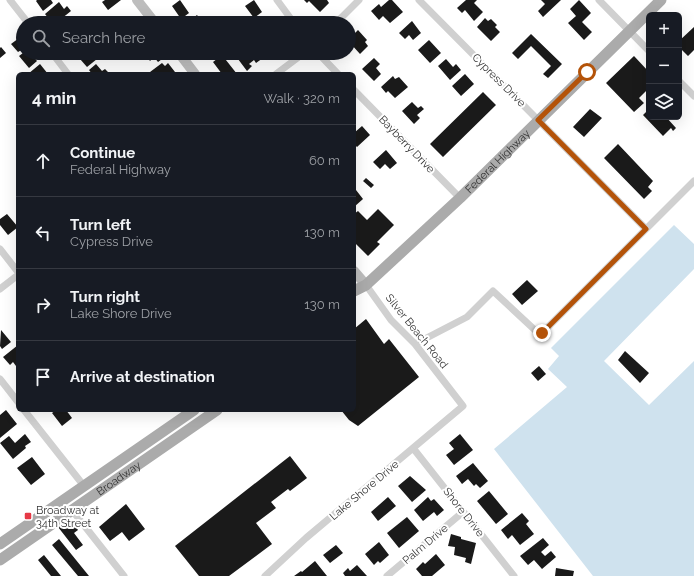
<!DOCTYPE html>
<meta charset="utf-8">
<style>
:root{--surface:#171b24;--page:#242831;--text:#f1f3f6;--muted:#9ea1a6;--line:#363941}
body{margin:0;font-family:Raleway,sans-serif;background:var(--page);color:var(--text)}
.controls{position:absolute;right:12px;top:12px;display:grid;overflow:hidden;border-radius:6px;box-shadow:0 4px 16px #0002}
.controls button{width:36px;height:36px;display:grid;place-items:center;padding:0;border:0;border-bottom:1px solid var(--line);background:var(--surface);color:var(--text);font:20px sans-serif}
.stop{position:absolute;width:12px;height:12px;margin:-9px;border:3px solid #b45309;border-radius:50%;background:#fff}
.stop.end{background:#b45309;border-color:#fff;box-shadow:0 1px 4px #0008}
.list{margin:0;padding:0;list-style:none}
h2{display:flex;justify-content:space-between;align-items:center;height:52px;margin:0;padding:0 16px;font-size:17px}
h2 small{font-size:13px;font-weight:400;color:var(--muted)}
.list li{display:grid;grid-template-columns:26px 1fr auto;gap:12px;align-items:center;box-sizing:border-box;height:72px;padding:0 16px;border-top:1px solid var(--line)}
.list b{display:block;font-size:15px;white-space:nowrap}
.list p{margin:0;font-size:13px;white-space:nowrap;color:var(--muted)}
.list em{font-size:13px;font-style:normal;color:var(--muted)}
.icon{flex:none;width:22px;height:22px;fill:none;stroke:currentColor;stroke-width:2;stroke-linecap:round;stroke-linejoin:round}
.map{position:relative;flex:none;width:694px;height:576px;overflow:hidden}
.search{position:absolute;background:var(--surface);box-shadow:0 4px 16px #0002;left:16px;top:16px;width:340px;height:44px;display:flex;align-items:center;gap:10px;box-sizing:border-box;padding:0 14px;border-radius:22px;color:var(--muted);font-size:15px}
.panel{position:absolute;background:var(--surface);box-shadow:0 4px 16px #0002;left:16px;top:72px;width:340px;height:340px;border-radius:6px}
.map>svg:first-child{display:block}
.water{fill:#cfe2ee}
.building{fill:#1a1a1a}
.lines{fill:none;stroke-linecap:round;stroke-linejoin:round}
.street{stroke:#d0d0d0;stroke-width:7}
.secondary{stroke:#bdbdbd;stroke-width:10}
.primary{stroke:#ababab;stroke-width:11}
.route{stroke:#b45309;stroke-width:5}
.poi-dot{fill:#e63946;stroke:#fff;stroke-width:1.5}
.labels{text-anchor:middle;stroke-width:4;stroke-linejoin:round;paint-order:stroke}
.street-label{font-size:11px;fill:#333;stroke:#fff}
.poi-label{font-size:11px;fill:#333;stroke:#fff;text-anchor:start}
</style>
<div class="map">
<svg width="694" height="576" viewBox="0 0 694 576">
<rect width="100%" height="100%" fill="#fff"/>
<path class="water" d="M674,225L694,244V269L604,361L649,405L694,361V576H593L494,449L567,387L548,369L559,356L551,348Z"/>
<path class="building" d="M37,0H51L53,3L43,11L36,1Z
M105,0H121L108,10L102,2Z
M180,0L189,13L181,19L172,6Z
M254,0L262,12L254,18L245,6Z
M304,0H327L329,3L320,12L309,1L307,3Z
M389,0H392L403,12L390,23L383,16L379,20L371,11L379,4L381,7Z
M466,0H477L474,3L483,12L474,21L465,10L462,13L457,8Z
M541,0H561L543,17L538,11L545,4Z
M579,0L591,13L582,22L592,32L584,40L568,23L576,16L570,9Z
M59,2L64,9L67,6L71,11L56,23H52L45,14Z
M197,15L202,22L201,23H187Z
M485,18L488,21L491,19L497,25L495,27L500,32L491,41L477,27Z
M412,21L421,33L413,40L409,35L405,39L399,33Z
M694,27V50L688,56L679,47V41Z
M352,30L355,33L358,30L367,40L365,42L368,46L360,54L351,44L349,46V33Z
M531,34L562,64L548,78L543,74L551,66L531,46L518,59L512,53Z
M19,38L23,42V49L18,52L11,44Z
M429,40L441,53L430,63L418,50Z
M1,47L6,53L0,58V48Z
M23,53H30L37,61L29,68L19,56Z
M87,53H93L97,59L87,67L80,59Z
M146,53H162L165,57L158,62L154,57L150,61L145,54Z
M245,53H259L263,58L256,63L254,60L249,64L252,66L247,71L238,59Z
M222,55L237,74H222L213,62Z
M634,56L649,72V88L639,98L644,103L634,112L606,83Z
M374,58L380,64L376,68L381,74L374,81L362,69Z
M446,59L453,67L456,64L461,70L450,80L438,66Z
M162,63L165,66L168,63L175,72L172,74H151L150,72Z
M40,64L48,74H28Z
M96,64L102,71L105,69L108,72L106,74H92L89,70Z
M465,74L474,84L461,96L452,86Z
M393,76L395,79L399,77L408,87L395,98L388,91L386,93L381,87Z
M483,92L496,105L443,157L430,144Z
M412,102L418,108L421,106L424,109L417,115L420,118L414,124L402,111Z
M590,109L602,118L584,137L573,127Z
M649,109V117H666L676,128L673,131L671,128L663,136L643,115Z
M362,126L370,135L357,147L354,144V133Z
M618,144L653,181L648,187L652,191L644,199L604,158Z
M386,150L397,163L390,169L385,164L380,169L373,162Z
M366,178L374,185L371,188L363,181Z
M356,190L363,199L354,207V191Z
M378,209L394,225L377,242L380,244L368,256L354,242V214L358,211L367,220Z
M7,214L18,227L8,235L0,225V219Z
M527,280L538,291L522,305L512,294Z
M366,319L384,344L389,339L419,377L358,426L349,420L341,410H354V329Z
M1,330L11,342L2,349L0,346Z
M18,345V365L16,366L13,362L10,365L3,357Z
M625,351L649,373L640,383L618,360Z
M539,366L546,374L538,381L531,373Z
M6,410L17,424L0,438V415Z
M56,410H66L72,418L62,426L52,413Z
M25,434L31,442L25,446L26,448L13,459L0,443L9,436L15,443Z
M460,434L473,450L454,465L446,455L454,449L449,443Z
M290,456L307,478L290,491L288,489L271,502L276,508L256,523L272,544L229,576H199L175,546Z
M32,457L45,474L31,485L17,468Z
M473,463L488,481L480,488L476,484L474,486L468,479L462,484L456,476Z
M410,476L426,490L412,502L398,486Z
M489,491L508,514L496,524L477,501Z
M388,497L396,506L378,521L371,512Z
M428,497L431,501L434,499L444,510L437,516L434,512L423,521L414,510Z
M126,504L145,529L129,541L122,532L110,541L99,527Z
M522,513L529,521L526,524L534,534L520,545L512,535L508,539L501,530Z
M407,517L419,531L399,548L387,533Z
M70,519L78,530L74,533L83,545L76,550L58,527Z
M451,534L461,537V539L476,543L471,564L465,562L466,558L454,555L455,547L448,546Z
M543,538L549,545L541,552L545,556L551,551L556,557L542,569L534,560L528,565L520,556Z
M59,539L89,576H78L52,545Z
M379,542L389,555L380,563L378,561L374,565L365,554Z
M336,545L343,553L330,563L323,555Z
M436,554L445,565L432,576H422L416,569L423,562L425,564Z
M44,555L61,576H51L38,560Z
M315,561L327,576H294L301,571L302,572Z
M357,565L367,576H345L343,573L348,568L350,571Z
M556,568L574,571L573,576H555Z"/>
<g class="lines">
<path class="street" d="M10,0L28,23
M277,0L294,23
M419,0L646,229
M599,0L649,51
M336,23L359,0
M52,53L68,74
M318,53L338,74
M276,74L304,53
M679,81L694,96
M354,90L460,198
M0,249L18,272
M0,289L18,275
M415,344L467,317L493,291L537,332L542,333L694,181
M0,379L18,402
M24,410L84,486
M413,448L514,576
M72,510L124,576
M265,576L306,538L463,406L415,344L391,320L366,285
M387,576L463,512"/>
<path class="secondary" d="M137,0L155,23
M179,53L195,74
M354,271L366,285"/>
<g class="primary">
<path id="s1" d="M354,291L366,285L460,198L661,0"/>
<path d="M0,544L194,410"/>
<path id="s2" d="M0,560L217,410"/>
</g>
</g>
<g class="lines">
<path class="route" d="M542,333L646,229L538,120L587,72"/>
</g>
<rect class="poi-dot" x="24" y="512" width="8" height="8" rx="2"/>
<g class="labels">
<g class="street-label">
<text transform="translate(499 80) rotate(45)" y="4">Cypress Drive</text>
<text transform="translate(407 144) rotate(46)" y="4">Bayberry Drive</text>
<text dy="4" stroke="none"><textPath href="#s1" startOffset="194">Federal Highway</textPath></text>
<text transform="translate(417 331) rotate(51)" y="4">Silver Beach Road</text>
<text dy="4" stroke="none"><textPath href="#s2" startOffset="144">Broadway</textPath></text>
<text transform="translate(364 490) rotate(-40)" y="4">Lake Shore Drive</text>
<text transform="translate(464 512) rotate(52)" y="4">Shore Drive</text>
<text transform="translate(425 544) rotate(-40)" y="4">Palm Drive</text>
</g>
<g class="poi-label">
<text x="36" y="514">Broadway at<tspan x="36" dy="13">34th Street</tspan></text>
</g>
</g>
</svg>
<div class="controls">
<button>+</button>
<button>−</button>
<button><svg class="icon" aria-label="layers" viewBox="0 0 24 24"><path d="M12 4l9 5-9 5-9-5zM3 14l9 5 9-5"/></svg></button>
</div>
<div class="stop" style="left:587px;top:72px"></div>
<div class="stop end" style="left:542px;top:333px"></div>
<div class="search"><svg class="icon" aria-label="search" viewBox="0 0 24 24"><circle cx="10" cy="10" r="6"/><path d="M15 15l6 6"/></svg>Search here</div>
<section class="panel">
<h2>4 min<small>Walk · 320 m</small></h2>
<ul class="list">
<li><svg class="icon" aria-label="ahead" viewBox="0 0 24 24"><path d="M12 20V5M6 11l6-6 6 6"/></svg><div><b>Continue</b><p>Federal Highway</p></div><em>60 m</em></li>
<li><svg class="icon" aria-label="left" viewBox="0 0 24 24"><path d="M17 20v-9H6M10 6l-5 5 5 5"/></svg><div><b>Turn left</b><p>Cypress Drive</p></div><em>130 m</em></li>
<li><svg class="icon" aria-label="right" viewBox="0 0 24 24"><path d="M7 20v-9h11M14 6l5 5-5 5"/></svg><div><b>Turn right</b><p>Lake Shore Drive</p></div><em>130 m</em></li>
<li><svg class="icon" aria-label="arrive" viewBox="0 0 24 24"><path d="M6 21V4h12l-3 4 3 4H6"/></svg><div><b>Arrive at destination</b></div></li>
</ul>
</section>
</div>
